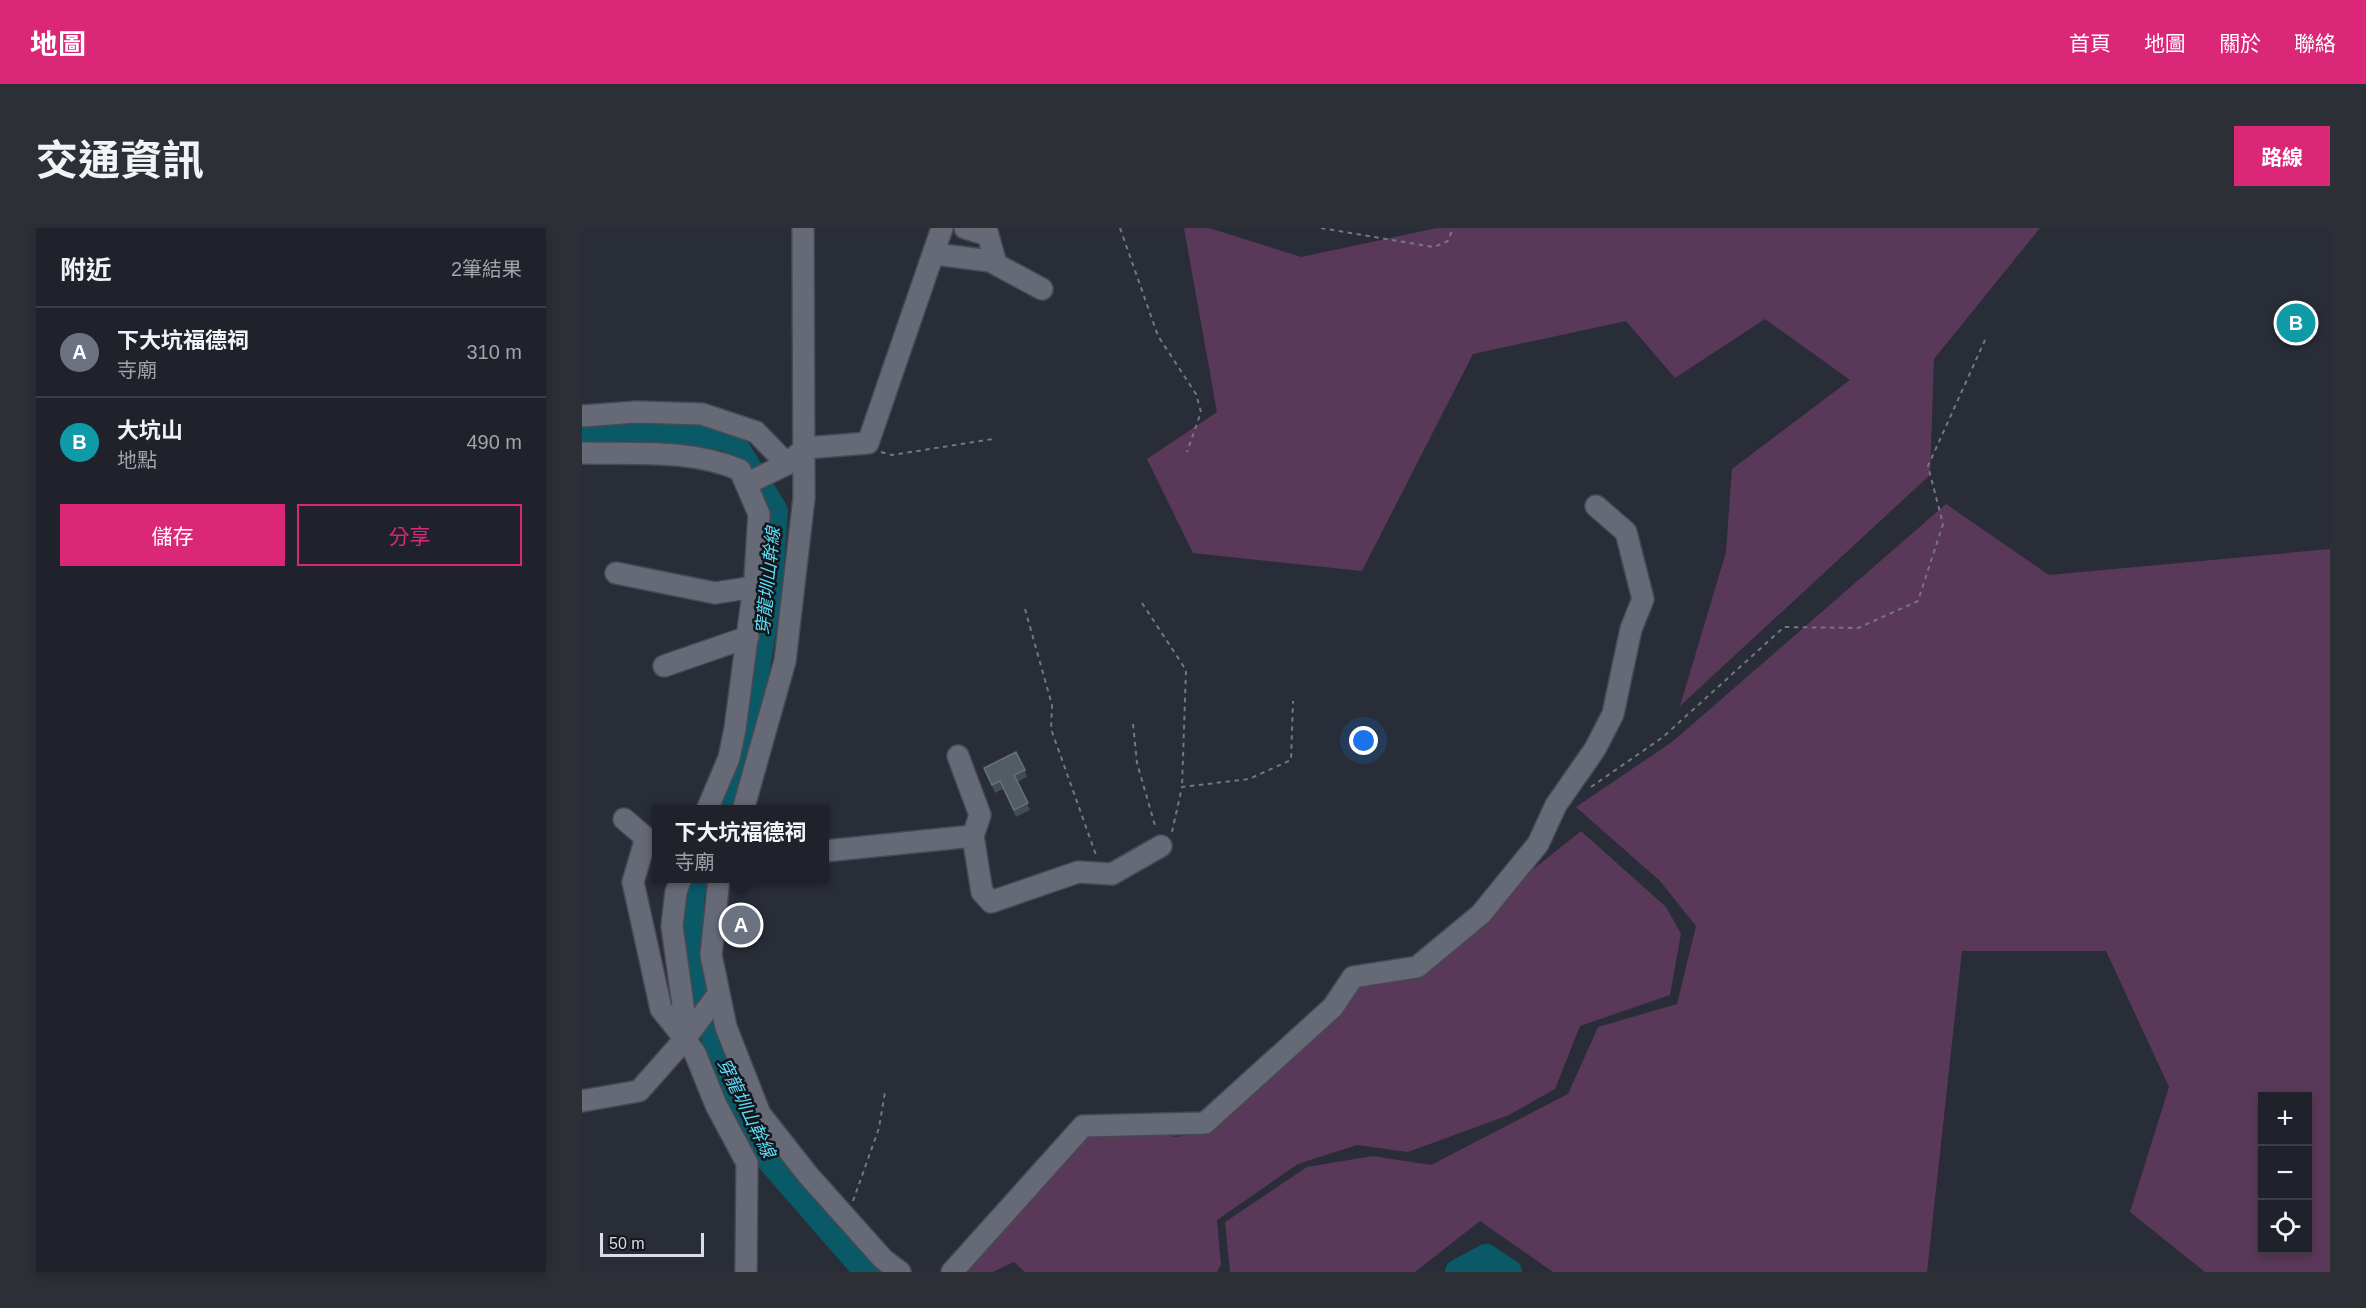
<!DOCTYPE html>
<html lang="zh-TW">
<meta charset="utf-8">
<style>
:root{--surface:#1f222a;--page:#2c2f36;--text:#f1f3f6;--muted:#a1a4a8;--line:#3c3f47;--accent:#db2777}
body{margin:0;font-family:Helvetica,"Noto Sans TC",sans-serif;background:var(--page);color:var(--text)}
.controls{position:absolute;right:18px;bottom:18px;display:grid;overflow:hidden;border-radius:0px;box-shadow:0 3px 9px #0003}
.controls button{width:54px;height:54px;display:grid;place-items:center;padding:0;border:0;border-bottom:2px solid var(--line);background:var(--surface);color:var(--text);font:30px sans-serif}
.scale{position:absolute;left:18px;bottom:15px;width:104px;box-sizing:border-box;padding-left:6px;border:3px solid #dcdee6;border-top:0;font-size:16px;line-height:21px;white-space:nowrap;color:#dcdee6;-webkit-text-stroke:4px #14161b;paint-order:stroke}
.you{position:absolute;left:782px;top:513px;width:21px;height:21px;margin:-15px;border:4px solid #fff;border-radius:50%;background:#1a73e8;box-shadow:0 0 0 9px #1a73e833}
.badge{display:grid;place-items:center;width:39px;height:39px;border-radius:50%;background:var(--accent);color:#fff;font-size:20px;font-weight:700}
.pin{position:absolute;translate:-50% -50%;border:3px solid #fff;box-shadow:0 2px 6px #0006}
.popup{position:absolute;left:70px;top:577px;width:177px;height:78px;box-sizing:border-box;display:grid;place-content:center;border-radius:0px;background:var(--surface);filter:drop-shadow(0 2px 4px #0005);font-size:20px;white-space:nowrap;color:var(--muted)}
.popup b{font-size:22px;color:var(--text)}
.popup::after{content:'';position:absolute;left:50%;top:100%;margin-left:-12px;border:12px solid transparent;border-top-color:var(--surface)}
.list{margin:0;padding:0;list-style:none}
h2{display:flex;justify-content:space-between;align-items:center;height:78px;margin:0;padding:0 24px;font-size:26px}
h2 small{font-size:20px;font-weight:400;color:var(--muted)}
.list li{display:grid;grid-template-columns:39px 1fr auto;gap:18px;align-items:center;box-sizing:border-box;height:90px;padding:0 24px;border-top:2px solid var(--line)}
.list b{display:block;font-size:22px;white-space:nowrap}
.list p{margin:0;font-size:20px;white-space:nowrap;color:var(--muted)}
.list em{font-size:20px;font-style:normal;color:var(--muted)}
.actions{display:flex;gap:12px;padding:18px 24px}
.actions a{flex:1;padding:14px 0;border:2px solid var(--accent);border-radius:0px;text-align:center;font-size:21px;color:var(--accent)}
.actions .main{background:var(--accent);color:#fff}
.icon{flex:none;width:33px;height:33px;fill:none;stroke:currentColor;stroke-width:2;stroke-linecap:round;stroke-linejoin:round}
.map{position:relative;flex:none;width:1748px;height:1044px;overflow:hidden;border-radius:0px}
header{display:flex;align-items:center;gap:36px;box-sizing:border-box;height:84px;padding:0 30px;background:var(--accent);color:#fff}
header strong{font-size:28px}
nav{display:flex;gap:33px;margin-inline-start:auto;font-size:21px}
.intro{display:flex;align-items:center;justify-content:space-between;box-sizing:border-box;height:144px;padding:0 36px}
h1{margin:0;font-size:42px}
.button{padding:15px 27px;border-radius:0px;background:var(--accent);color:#fff;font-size:21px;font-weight:700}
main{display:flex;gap:36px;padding:0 36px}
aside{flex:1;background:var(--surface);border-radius:0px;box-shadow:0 3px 9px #0003}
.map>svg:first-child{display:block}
.green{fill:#5a3859;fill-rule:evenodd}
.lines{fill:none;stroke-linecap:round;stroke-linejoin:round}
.river{stroke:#095967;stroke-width:26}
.minor-casing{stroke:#474953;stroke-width:24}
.path{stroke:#747781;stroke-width:2;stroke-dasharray:4.5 4.5;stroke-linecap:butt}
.minor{stroke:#666a77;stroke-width:21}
.wall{fill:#424c55}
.building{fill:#525c65;stroke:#687079;stroke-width:1.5}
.labels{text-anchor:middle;stroke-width:5;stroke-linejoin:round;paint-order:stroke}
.water-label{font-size:18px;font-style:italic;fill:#58def9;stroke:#14161b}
</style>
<header>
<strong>地圖</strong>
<nav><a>首頁</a><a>地圖</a><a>關於</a><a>聯絡</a></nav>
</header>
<div class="intro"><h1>交通資訊</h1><a class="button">路線</a></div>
<main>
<aside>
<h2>附近<small>2筆結果</small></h2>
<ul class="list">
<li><span class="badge" style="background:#6b7280">A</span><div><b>下大坑福德祠</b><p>寺廟</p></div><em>310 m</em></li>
<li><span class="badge" style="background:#0f9aa8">B</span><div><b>大坑山</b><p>地點</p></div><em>490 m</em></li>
</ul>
<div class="actions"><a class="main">儲存</a><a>分享</a></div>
</aside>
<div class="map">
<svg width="1748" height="1044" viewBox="0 0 1748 1044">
<rect width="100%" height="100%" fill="#292d38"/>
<path class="green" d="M602,0H627L719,29L855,0H1458L1352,131L1348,247L1098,478L1144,324L1150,241L1268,152L1183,91L1093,150L1044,93L891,126L780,343L611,325L565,231L635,184Z
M1364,276L1467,347L1748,321V1044H1623L1548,984L1587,859L1524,723H1380L1345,1044H971L898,993L833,1044H648L643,994L725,939L791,928L849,937L986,866L1016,799L1095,776L1114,698L1078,653L994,579L1090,514ZM1726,868V1022H1680V868Z
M999,603L1084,679L1099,706L1088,767L998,798L973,861L927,887L826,924L775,917L716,936L635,992L639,1037L635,1044H443L432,1034L411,1044H381L502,910L547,900L594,909L619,905L775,758L827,741Z"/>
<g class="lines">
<path class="river" d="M0,202L115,205L149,211L193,283L187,368L159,536L142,582
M116,650L109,669L113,742L141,840L184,928L285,1044
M876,1044L904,1029L927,1044"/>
<defs>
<path id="minor" d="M383,0L406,7
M404,0L414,36
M353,26L408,33L460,61
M0,188L54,184L120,186L174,204L205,236
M0,225C53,226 109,221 158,242L177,286L173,350L153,501L147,530L125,582
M164,256L205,236L223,220L286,215L360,0
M34,345L133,365L172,359
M82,438L166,409
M376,528L398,587L391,608
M161,582L203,433L222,270L221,0
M42,591L64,610L51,654L79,781L103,811
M243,623L391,608L400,664L409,674L496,644L530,646L579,618
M99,650L94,664L90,698L102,784L103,811L113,825L134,877L165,935L164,1044
M137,650L129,727L144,799L178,886L226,947L301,1031L318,1044
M0,873L57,863L103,811L137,765
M370,1044L501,898L623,895L751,779L771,749L835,739L899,686L956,616L974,577L1013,521L1031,486L1049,401L1061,371L1044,304L1014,278"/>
</defs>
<use href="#minor" class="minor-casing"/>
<path class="path" d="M538,0L576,108L614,166L619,184L605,224
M739,0L852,19L866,13L871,0
M299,224L310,227L411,211
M560,375L604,442L600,559
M443,381L470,477L469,501L514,627
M551,496L555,535L574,601
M1009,559L1081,509L1202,399L1276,400L1336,373L1361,296L1346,238L1403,112
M590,604L600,559L667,551L709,532L711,473
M150,701H160
M271,973L297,900L303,864"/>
<use href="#minor" class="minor"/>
</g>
<path class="wall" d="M402,540L443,542L445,549L435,554L448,582L434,589L421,561L413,565Z"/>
<path class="building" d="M434,524L443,542L432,547L446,575L432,582L418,553L410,557L402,540Z"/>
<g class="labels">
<g class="water-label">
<text transform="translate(186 353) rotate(-84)" y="6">穿龍圳山幹線</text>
<text transform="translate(164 880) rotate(64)" y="6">穿龍圳山幹線</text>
</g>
</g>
</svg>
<div class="controls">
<button>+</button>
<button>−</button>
<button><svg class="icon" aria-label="locate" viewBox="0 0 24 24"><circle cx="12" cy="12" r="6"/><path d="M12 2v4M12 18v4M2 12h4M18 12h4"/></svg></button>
</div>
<div class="scale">50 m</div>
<div class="you"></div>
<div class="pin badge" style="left:159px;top:697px;background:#6b7280">A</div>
<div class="popup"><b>下大坑福德祠</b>寺廟</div>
<div class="pin badge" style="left:1714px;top:95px;background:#0f9aa8">B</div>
</div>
</main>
